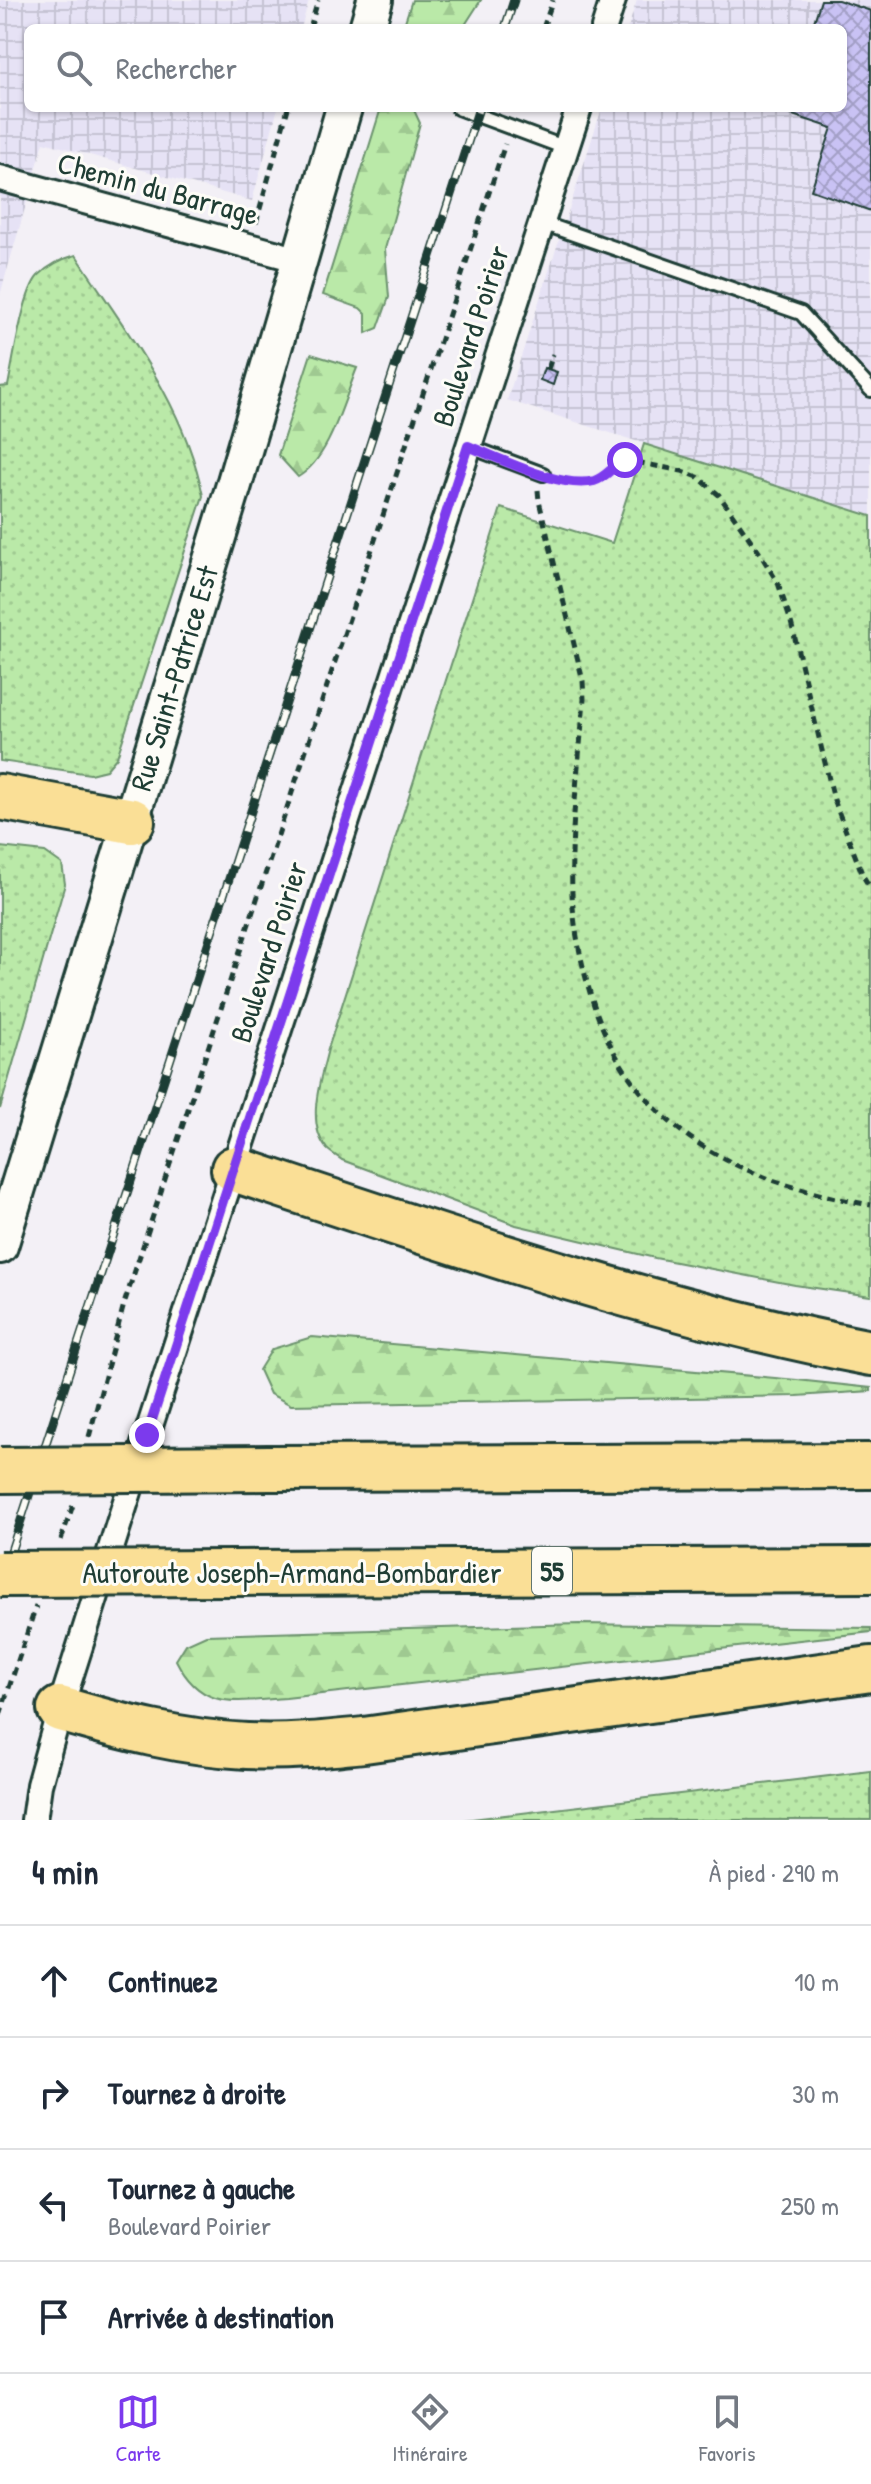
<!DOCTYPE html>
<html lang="fr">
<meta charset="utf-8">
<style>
:root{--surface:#fff;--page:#f6f6f7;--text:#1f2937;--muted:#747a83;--line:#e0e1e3;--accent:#7c3aed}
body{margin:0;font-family:"Patrick Hand",sans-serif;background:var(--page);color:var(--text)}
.stop{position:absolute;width:24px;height:24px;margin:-18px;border:6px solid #7c3aed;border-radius:50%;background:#fff}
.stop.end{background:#7c3aed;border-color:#fff;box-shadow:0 2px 8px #0008}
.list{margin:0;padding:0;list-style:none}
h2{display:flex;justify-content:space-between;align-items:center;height:104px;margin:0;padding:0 32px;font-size:34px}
h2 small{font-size:26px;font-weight:400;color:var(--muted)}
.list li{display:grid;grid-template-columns:52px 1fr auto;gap:24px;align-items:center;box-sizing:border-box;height:112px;padding:0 32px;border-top:2px solid var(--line)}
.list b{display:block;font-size:30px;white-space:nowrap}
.list p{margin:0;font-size:26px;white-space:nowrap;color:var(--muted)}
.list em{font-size:26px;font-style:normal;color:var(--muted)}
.icon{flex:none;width:44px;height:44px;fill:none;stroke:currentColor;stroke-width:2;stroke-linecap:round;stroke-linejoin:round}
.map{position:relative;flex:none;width:871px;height:1820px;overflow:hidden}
.search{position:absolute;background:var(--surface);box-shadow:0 2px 6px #0004;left:24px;right:24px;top:24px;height:88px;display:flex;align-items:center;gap:20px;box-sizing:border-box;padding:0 28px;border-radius:12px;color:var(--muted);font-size:30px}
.sheet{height:552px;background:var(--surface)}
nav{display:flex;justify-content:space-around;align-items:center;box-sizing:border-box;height:112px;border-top:2px solid var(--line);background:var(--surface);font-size:22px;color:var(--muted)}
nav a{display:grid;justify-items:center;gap:4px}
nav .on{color:var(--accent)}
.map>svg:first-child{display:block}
.industrial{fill:url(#industrial-grid)}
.grass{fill:url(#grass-dots);stroke:#6c936e;stroke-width:2}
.forest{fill:url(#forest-firs);stroke:#6c936e;stroke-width:2}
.building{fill:url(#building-cross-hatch);stroke:#1f3d34;stroke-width:2}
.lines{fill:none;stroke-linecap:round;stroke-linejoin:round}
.lane-casing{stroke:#1f3d34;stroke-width:18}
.street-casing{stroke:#1f3d34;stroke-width:30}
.secondary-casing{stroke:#1f3d34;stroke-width:40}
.highway-casing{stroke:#1f3d34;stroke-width:50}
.path{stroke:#1f3d34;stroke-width:5;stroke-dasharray:8 6;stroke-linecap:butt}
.lane{stroke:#fdfcf7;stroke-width:12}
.street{stroke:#fdfcf7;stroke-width:24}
.secondary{stroke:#fdfcf7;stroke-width:34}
.highway{stroke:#fadf96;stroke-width:44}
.rail-casing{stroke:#1f3d34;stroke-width:9}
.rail{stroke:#fdfcf7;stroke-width:6;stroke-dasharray:18;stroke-linecap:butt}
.highway-bridge-casing{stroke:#1f3d34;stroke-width:50;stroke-linecap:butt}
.highway-bridge{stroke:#fadf96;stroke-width:44}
.route{stroke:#7c3aed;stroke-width:10}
.labels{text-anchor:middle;stroke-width:6;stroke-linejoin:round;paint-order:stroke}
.shield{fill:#fdfcf7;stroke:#62766e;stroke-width:2}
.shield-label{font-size:28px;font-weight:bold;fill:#1f3d34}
.street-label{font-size:30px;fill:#1f3d34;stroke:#fdfcf7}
</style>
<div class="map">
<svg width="871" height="1820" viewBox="0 0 871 1820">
<defs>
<pattern id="industrial-grid" width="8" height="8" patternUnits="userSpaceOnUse" patternTransform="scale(2)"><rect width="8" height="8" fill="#e6e2f5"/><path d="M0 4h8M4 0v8" fill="none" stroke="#c5c3d3"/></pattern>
<pattern id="grass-dots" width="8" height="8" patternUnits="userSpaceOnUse" patternTransform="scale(2)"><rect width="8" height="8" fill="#bae9a8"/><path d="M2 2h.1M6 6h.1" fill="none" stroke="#9fc991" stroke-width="1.8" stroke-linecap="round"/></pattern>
<pattern id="forest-firs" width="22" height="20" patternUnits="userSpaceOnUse" patternTransform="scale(2)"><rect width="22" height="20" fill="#bae9a8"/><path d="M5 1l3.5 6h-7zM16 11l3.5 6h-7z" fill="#9fc991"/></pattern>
<pattern id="building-cross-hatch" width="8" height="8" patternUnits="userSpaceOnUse" patternTransform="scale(2)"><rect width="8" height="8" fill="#c9c2f4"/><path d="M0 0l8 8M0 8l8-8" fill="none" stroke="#a39fc6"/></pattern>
</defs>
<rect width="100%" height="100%" fill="#f3f0f6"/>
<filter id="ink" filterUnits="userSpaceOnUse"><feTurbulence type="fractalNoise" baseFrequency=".0125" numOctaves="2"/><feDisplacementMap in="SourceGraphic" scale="16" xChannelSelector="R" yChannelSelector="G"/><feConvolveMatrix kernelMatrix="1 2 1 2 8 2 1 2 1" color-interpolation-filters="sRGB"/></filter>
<g filter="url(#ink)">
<path class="industrial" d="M0,0H309L301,28H28V108H278L252,201L44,142L0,295Z
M637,0H871V516L507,400L602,108H843V28H628Z"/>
<path class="grass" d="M76,255C126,331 185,404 203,496L117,757L106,770L90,774L0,761V387L8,386C13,362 23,292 38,276C49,265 61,259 76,255Z
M644,444L871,516V1296L795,1285L655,1258L516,1225L342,1160C338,1157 331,1153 327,1149C305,1123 321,1078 328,1049L501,508L612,543Z
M0,847L45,852L62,864L65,884L0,1109Z
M871,1771V1820H464Z"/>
<path class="forest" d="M412,0H481L463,28H403Z
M381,108H413L420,123L385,249L389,297L378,328L366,333V314L360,308L323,295Z
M311,354L357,368C343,402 330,458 298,477L278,455Z
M312,1337L797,1380L871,1388V1391L797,1396L291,1405L270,1394L259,1370L272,1349Z
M579,1624L871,1628V1632L286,1698C236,1701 202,1712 176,1660L186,1644L206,1635Z"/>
<path class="building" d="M821,0H838L871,11V211L811,190L832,128L783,112L785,108H843V28H812Z
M544,368L557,372L553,385L540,380Z"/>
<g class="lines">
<defs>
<path id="lane" d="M458,108L566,148
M542,223L801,313L871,390
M468,446L543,474"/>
<path id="street" d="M604,28L613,0
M0,178L300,260
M34,1820L39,1785L60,1709L147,1435L579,108"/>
<g id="secondary">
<path d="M367,28L375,0"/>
<path id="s1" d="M0,1246L234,485L344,108"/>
</g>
<path id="highway" d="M0,797L132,821
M234,1169C444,1239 653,1311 871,1353
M270,1468L871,1466
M234,1573L871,1570
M60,1709C121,1727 183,1743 247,1746C286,1748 325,1744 364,1740L871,1669"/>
</defs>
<use href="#lane" class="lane-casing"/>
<use href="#street" class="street-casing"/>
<use href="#secondary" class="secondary-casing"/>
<use href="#highway" class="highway-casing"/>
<path class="path" d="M310,28L318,0
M543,28L553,0
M256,223L288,108
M548,369L553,354
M560,479C577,483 595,485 610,472C615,467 617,463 625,460L682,471L698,477L719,495L759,552L778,583L791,622L834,800L863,876L871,889
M538,490L539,501L583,681L584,699C579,764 570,829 572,894C574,928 581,963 591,996C632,1131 739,1182 871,1205
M89,1437L124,1304L505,144
M61,1540L73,1505
M0,1715L36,1606"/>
<use href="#lane" class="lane"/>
<use href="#street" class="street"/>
<use href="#secondary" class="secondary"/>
<use href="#highway" class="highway"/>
<defs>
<path id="rail" d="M505,28L514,0
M0,1585L479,108"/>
</defs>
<use href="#rail" class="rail-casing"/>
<use href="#rail" class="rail"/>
<defs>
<path id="highway-bridge" d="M0,1470L270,1468
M0,1574L234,1573"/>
</defs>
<use href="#highway-bridge" class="highway-bridge-casing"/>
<use href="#highway-bridge" class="highway-bridge"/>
</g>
</g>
<g class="lines" filter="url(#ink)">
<path class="route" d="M147,1435L468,446C499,458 562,490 594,481C607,477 613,465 625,460"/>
</g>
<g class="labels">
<rect class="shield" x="532" y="1547" width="40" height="48" rx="6"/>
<g class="shield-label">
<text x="552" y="1581">55</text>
</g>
<g class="street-label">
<text transform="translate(158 189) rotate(15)" y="10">Chemin du Barrage</text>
<text transform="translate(471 336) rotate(-72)" y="10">Boulevard Poirier</text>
<text dy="10" stroke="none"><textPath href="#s1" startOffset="594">Rue Saint-Patrice Est</textPath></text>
<text transform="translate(269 952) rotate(-72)" y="10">Boulevard Poirier</text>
<text x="292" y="1583">Autoroute Joseph-Armand-Bombardier</text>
</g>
</g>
</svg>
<div class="stop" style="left:625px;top:460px"></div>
<div class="stop end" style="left:147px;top:1435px"></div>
<div class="search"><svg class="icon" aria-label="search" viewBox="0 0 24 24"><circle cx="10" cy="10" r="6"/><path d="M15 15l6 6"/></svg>Rechercher</div>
</div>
<section class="sheet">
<h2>4 min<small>À pied · 290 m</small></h2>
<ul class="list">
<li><svg class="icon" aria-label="ahead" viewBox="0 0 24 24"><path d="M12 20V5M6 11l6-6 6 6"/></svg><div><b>Continuez</b></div><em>10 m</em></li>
<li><svg class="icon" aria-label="right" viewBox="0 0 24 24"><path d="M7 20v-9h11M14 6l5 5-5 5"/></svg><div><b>Tournez à droite</b></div><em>30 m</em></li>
<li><svg class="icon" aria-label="left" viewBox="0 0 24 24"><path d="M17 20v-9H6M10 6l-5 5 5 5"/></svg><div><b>Tournez à gauche</b><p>Boulevard Poirier</p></div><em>250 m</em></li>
<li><svg class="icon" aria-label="arrive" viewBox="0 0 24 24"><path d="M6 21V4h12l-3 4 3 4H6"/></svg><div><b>Arrivée à destination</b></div></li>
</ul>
</section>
<nav>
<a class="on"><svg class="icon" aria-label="map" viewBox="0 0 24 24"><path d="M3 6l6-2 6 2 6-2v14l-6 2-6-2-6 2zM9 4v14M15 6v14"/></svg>Carte</a>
<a><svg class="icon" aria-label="directions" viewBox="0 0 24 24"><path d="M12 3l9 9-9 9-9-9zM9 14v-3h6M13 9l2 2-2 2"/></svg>Itinéraire</a>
<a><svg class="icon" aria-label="saved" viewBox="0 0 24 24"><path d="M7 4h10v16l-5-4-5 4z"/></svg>Favoris</a>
</nav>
